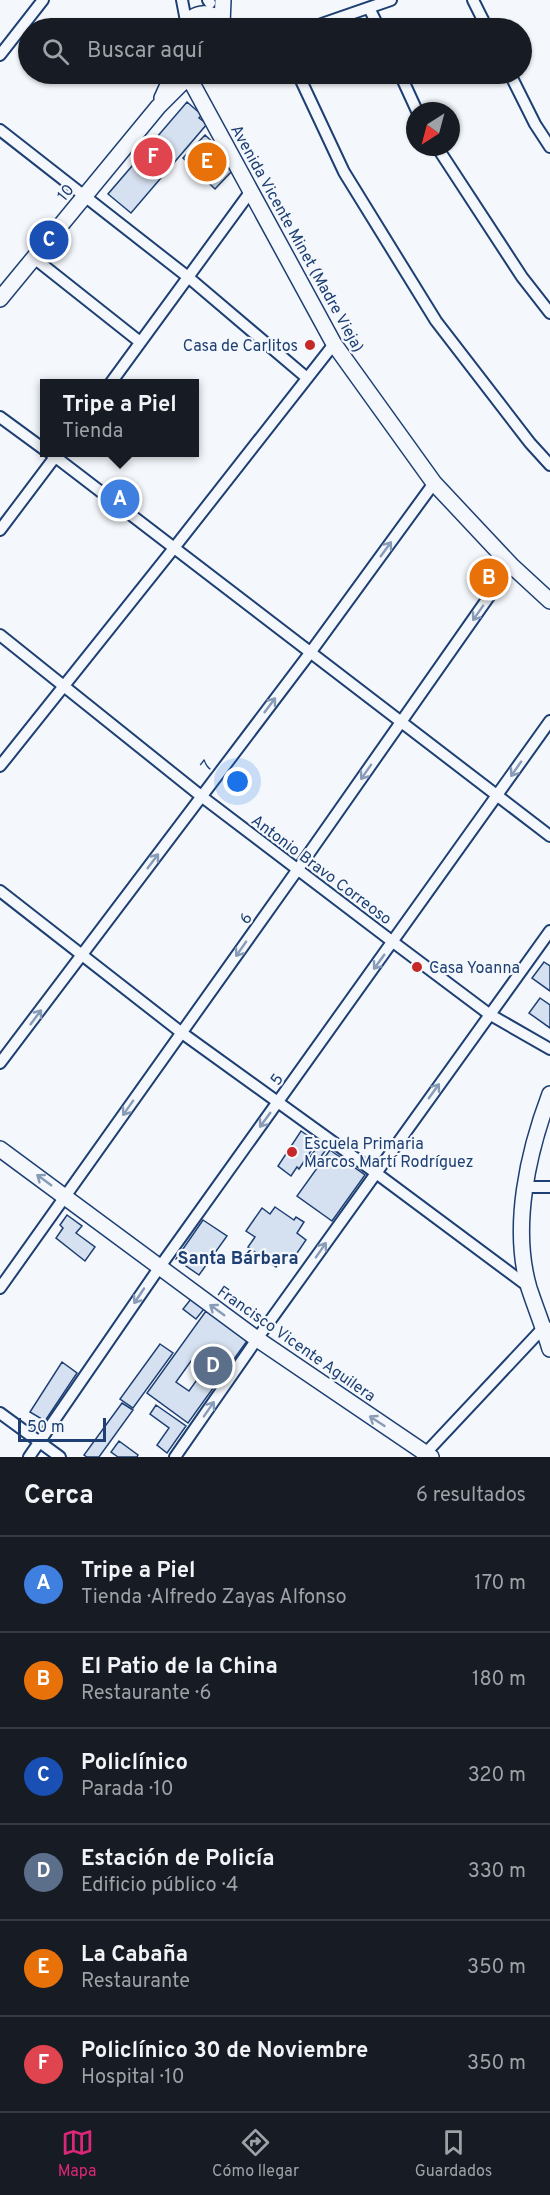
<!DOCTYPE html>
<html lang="es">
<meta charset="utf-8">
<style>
:root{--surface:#171b24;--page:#242831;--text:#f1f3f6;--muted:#9ea1a6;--line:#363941;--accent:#db2777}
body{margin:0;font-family:Overpass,sans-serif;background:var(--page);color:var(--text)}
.compass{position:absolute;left:406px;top:102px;width:54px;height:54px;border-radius:50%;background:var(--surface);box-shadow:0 2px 4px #0004;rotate:216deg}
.scale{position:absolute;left:18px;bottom:15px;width:88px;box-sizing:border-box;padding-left:6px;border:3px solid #1d3f73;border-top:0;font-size:16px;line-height:21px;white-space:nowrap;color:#1d3f73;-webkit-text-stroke:4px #f4f7fb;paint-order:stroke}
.you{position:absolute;left:238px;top:782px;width:21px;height:21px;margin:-15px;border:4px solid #fff;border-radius:50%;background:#1a73e8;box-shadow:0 0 0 9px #1a73e833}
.badge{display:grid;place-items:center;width:39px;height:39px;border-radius:50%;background:var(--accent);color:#fff;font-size:20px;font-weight:700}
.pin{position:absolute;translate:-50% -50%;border:3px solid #fff;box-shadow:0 2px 6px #0006}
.popup{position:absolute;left:40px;top:379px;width:159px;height:78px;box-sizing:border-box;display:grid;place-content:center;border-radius:0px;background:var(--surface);filter:drop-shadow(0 2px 4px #0005);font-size:20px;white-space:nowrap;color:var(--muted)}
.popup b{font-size:22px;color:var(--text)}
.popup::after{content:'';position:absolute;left:50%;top:100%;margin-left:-12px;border:12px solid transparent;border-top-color:var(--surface)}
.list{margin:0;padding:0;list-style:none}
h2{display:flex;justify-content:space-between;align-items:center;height:78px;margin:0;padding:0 24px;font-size:26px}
h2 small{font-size:20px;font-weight:400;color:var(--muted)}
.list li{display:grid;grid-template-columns:39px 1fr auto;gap:18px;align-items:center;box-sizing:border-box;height:96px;padding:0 24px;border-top:2px solid var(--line)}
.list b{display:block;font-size:22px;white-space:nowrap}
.list p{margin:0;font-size:20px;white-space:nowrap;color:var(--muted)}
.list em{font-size:20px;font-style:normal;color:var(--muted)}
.icon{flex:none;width:33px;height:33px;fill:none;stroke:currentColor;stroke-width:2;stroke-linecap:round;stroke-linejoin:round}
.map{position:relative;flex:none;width:550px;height:1457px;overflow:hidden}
.search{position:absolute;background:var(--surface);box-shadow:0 2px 4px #0004;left:18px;right:18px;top:18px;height:66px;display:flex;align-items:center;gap:15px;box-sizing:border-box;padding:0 21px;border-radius:33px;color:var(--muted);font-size:22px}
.sheet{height:654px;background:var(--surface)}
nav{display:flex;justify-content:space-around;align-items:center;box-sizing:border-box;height:84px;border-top:2px solid var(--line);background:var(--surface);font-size:16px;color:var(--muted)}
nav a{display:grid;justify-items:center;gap:3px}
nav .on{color:var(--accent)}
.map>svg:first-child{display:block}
.building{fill:#d5e0f0;stroke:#1d3f73;stroke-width:1.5;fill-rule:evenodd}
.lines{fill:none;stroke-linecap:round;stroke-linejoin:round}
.street-casing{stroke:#1d3f73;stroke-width:14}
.secondary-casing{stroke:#1d3f73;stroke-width:18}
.street{stroke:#f4f7fb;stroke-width:10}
.secondary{stroke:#f4f7fb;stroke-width:15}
.oneway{stroke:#889bb7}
.poi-dot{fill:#c62828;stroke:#f4f7fb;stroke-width:2}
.labels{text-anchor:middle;stroke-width:4.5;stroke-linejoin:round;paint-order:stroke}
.street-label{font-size:16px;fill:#1d3f73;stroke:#f4f7fb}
.poi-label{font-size:16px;fill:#1d3f73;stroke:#f4f7fb;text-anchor:start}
.neighbourhood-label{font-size:18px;font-weight:bold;fill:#1d3f73;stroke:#f4f7fb}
</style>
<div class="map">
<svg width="550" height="1457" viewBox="0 0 550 1457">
<rect width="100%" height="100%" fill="#f4f7fb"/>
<path class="building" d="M187,102L202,115L199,118L207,124L131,213L108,194Z
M205,135L222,151L217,157L232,171L215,189L183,158Z
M544,962L550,966V991L532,978Z
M540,998L550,1005V1028L529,1013Z
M301,1131L317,1142L299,1169L297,1167L291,1176L278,1166Z
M318,1146L325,1151L317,1162L310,1157Z
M330,1150L365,1175L332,1221L297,1196Z
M275,1207L294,1220L296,1217L304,1222L297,1233L306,1240L293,1259L286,1254L276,1267L248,1247L255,1237L246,1231L262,1208L270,1214Z
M67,1215L82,1226L76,1233L95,1247L85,1261L56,1238L63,1228L60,1225Z
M203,1220L227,1236L199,1275L176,1259Z
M191,1299L204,1309L196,1319L183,1309Z
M206,1311L247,1341L188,1423L147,1393ZM191,1361L204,1370L189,1391L176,1382Z
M160,1344L173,1353L133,1408L120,1399Z
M62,1362L77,1373L45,1421L30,1412Z
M122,1403L133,1410L99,1457H87L84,1455Z
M156,1405L186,1426L167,1453L157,1445L169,1428L150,1414Z
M119,1441L138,1455L137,1457H118L111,1452Z"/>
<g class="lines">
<defs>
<path id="street" d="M182,0L186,21
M208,0L210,3
M473,0L487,28
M369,8L379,28
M310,28L391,0
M0,55L43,0
M298,74L344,172L436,321L530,443L550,465
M400,74L417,111
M510,74L535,124L550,147
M0,130L188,277L307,378
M437,147L522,277L550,313
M34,258L140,342
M110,384L251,191
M0,417L45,450
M49,452L550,836
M0,530L58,453
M0,635L201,796L393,942L489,1014L550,1049
M0,766L174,548L334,344
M0,891L182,1033L376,1173L529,1287
M0,1063L310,653L434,483
M525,1187H550
M0,1288L298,869L511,565
M0,1413L60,1457
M29,1457L159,1268L550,721
M175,1457L257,1339L550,931
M422,1457L544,1327H547"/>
<path id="secondary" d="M222,24L223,0
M184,28C191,10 217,8 224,28
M187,74L334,344L434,483L511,565L550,601
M162,98L173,74
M0,299L158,107L191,74
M550,1094C528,1152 511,1227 529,1288C536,1309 544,1329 550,1349
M0,1149L257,1339L431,1457"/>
</defs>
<use href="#street" class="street-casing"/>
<use href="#secondary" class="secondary-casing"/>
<use href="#street" class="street"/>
<use href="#secondary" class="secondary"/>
</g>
<defs><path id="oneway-shaft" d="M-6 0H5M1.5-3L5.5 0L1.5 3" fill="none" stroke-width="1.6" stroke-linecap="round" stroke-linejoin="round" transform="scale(1.5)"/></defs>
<g class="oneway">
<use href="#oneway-shaft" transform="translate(386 549) rotate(-54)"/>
<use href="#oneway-shaft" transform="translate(478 613) rotate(125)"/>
<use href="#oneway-shaft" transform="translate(270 705) rotate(-53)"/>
<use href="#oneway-shaft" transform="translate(516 769) rotate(125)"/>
<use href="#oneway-shaft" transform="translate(366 772) rotate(125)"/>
<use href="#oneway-shaft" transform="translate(153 861) rotate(-53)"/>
<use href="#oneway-shaft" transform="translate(241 949) rotate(125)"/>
<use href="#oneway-shaft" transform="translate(379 962) rotate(126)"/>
<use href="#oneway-shaft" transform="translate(36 1017) rotate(-53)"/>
<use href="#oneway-shaft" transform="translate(434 1091) rotate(-54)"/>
<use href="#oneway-shaft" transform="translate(128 1108) rotate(125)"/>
<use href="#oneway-shaft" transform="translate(265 1120) rotate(126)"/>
<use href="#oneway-shaft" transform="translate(44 1180) rotate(-144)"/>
<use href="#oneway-shaft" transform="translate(321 1250) rotate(-55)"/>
<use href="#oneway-shaft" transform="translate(139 1296) rotate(124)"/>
<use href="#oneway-shaft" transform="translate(217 1310) rotate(-144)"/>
<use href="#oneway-shaft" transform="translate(209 1409) rotate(-55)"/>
<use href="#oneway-shaft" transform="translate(377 1421) rotate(-147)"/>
</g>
<g class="poi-dot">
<circle cx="310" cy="345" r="6"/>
<circle cx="417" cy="967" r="6"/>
<circle cx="292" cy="1152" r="6"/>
</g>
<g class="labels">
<g class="street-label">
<text transform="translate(65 192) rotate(-51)" y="6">10</text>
<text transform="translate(298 238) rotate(61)" y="6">Avenida Vicente Minet (Madre Vieja)</text>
<text transform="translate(206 765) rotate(-53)" y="6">7</text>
<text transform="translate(322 869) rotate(37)" y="6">Antonio Bravo Correoso</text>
<text transform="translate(245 918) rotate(-55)" y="6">6</text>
<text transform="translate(276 1079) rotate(-54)" y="6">5</text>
<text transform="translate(297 1343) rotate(35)" y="6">Francisco Vicente Aguilera</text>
</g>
<g class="poi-label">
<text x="298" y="351" text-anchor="end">Casa de Carlitos</text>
<text x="429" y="973">Casa Yoanna</text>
<text x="304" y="1149">Escuela Primaria<tspan x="304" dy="18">Marcos Martí Rodríguez</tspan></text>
</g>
<g class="neighbourhood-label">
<text x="238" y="1264">Santa Bárbara</text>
</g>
</g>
</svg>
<svg class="compass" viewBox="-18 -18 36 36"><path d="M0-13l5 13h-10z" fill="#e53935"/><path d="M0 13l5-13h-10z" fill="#9ea1a6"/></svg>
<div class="scale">50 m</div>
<div class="you"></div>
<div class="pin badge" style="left:120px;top:499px;background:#3f7fe0">A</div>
<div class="popup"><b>Tripe a Piel</b>Tienda</div>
<div class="pin badge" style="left:489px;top:578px;background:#e8710a">B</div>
<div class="pin badge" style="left:49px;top:240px;background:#1a4fb4">C</div>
<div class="pin badge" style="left:213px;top:1366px;background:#5c6f8a">D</div>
<div class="pin badge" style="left:207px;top:162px;background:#e8710a">E</div>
<div class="pin badge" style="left:153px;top:157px;background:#e0444e">F</div>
<div class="search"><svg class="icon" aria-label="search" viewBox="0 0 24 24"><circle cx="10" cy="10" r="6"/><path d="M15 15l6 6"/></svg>Buscar aquí</div>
</div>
<section class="sheet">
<h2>Cerca<small>6 resultados</small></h2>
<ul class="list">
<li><span class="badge" style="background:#3f7fe0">A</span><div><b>Tripe a Piel</b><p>Tienda · Alfredo Zayas Alfonso</p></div><em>170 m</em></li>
<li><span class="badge" style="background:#e8710a">B</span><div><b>El Patio de la China</b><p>Restaurante · 6</p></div><em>180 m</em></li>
<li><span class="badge" style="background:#1a4fb4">C</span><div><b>Policlínico</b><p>Parada · 10</p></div><em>320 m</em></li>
<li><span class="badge" style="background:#5c6f8a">D</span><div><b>Estación de Policía</b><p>Edificio público · 4</p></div><em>330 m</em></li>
<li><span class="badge" style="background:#e8710a">E</span><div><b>La Cabaña</b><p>Restaurante</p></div><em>350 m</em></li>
<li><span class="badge" style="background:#e0444e">F</span><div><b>Policlínico 30 de Noviembre</b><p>Hospital · 10</p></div><em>350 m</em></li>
</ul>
</section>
<nav>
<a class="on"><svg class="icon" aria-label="map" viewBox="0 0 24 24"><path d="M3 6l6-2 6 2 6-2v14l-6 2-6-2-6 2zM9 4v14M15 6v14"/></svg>Mapa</a>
<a><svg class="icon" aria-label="directions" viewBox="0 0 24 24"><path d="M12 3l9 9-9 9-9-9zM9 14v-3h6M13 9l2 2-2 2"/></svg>Cómo llegar</a>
<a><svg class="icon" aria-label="saved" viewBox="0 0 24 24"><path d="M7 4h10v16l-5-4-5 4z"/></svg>Guardados</a>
</nav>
